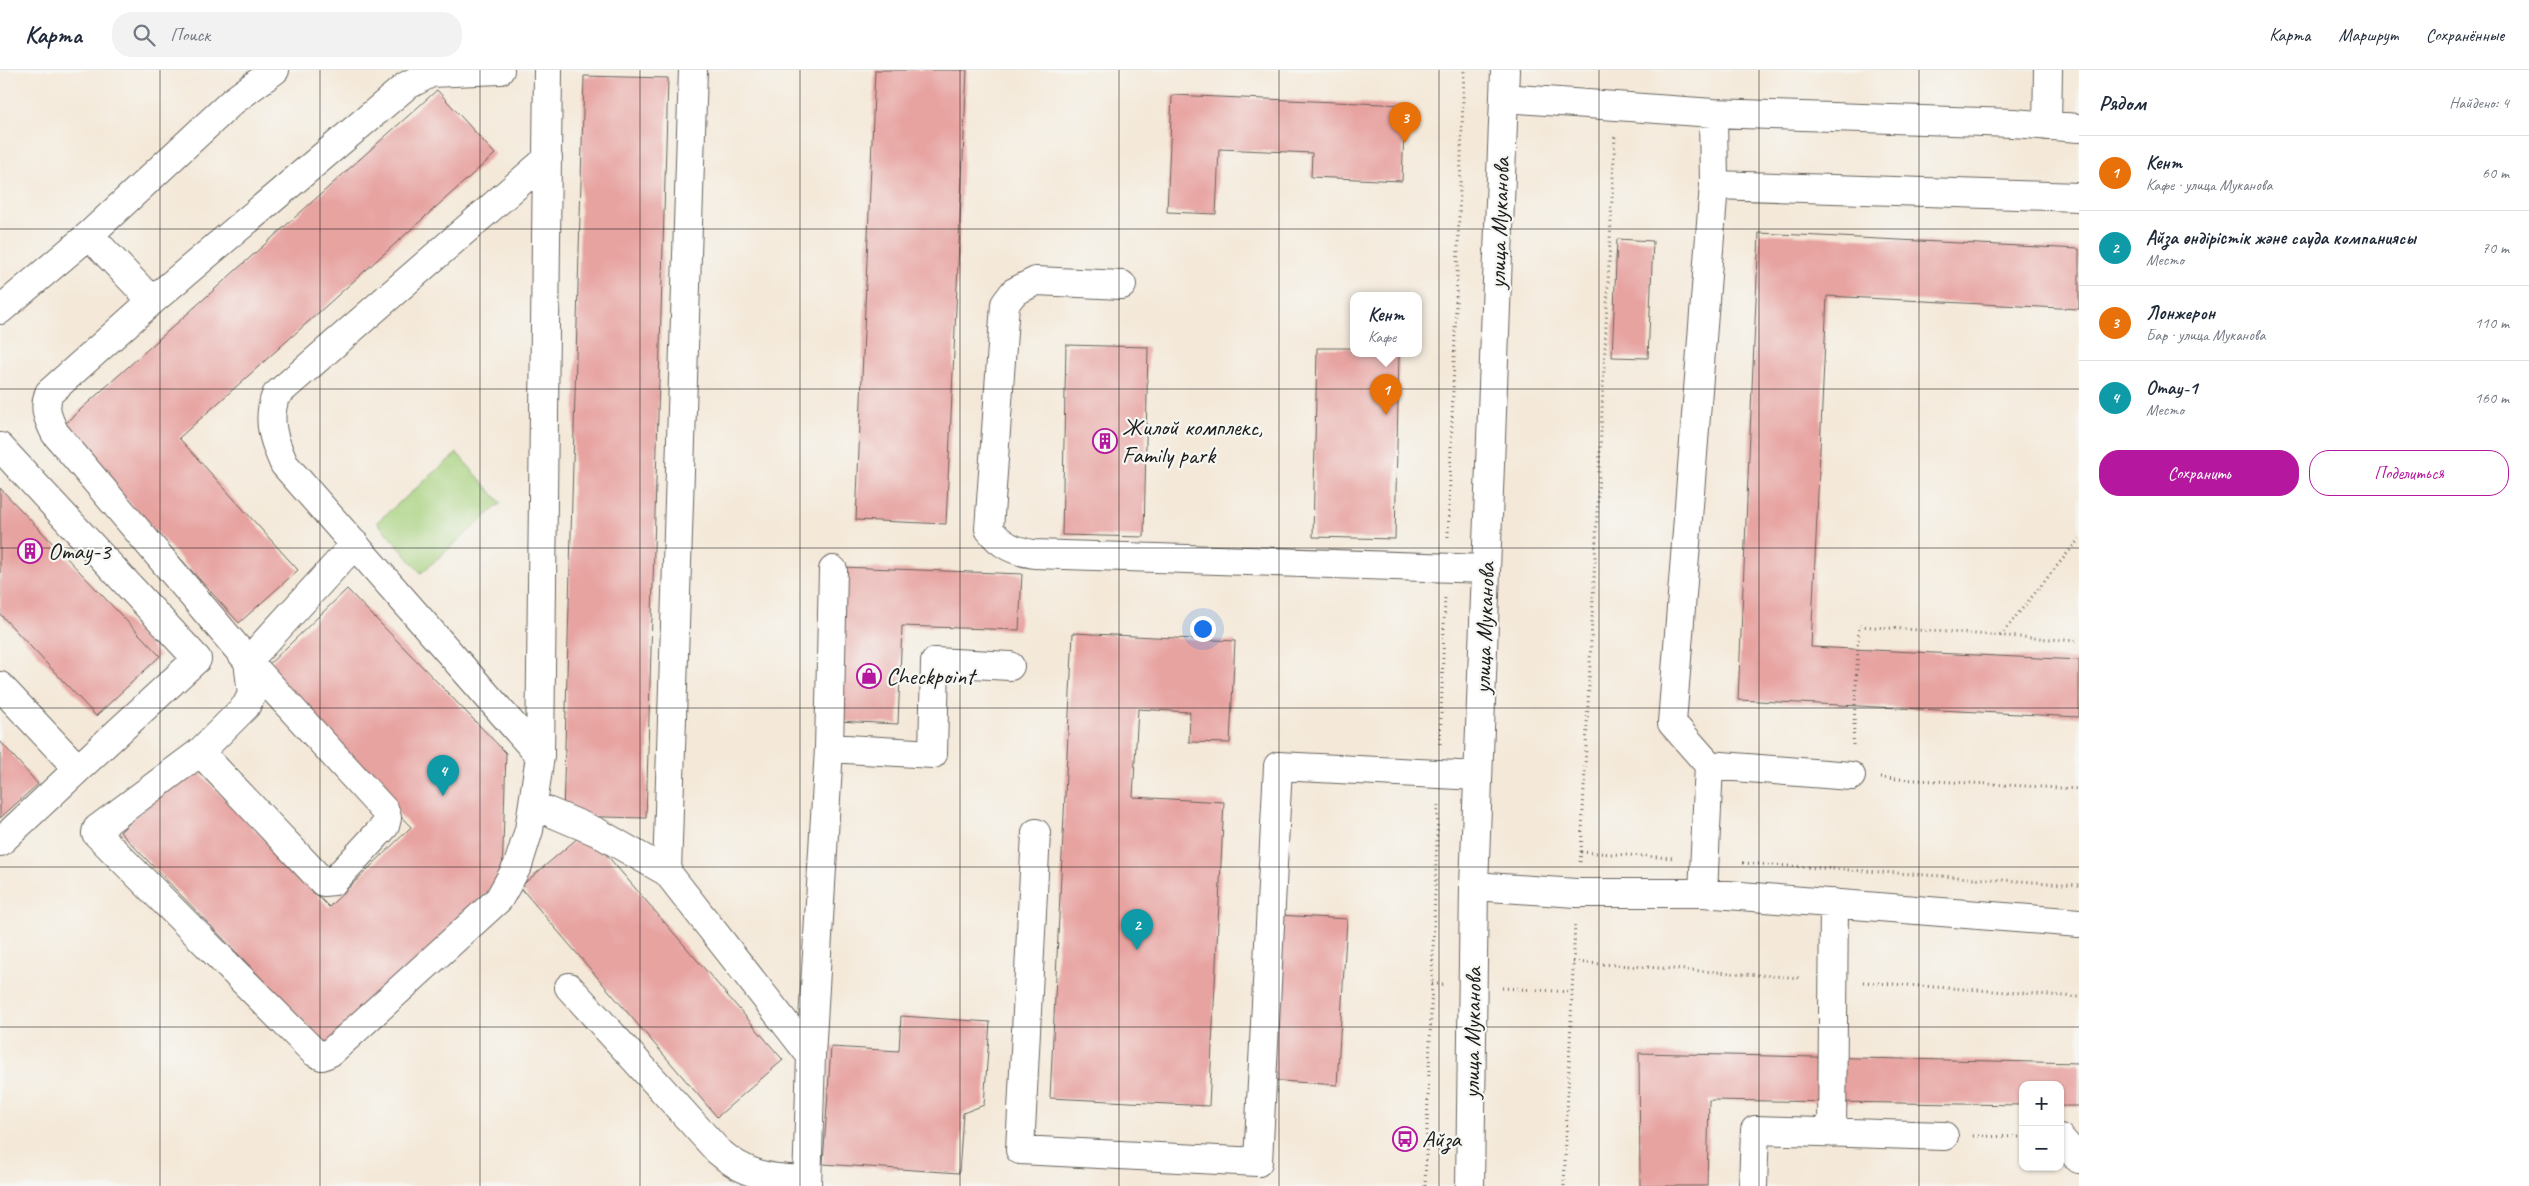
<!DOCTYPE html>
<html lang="ru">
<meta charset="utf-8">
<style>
:root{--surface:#fff;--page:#f2f2f3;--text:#1f2937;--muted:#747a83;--line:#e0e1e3;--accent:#b5179e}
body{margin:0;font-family:Caveat,sans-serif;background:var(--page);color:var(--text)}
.controls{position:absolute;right:15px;bottom:15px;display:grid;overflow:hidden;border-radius:10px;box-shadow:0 1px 4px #0004}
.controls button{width:45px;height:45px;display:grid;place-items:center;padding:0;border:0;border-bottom:1px solid var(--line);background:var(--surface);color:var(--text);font:25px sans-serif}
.you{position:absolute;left:1202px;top:558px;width:18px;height:18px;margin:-12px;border:4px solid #fff;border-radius:50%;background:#1a73e8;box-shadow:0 0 0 8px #1a73e833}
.badge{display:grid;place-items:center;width:32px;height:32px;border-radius:50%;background:var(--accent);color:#fff;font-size:16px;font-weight:700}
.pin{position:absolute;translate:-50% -41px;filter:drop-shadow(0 1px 2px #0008)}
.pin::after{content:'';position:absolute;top:26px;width:18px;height:15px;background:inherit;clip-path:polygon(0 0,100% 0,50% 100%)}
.popup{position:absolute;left:1350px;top:222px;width:72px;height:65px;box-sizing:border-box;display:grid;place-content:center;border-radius:10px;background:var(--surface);filter:drop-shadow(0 1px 4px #0005);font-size:16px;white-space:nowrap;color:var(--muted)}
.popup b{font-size:19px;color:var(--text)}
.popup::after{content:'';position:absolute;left:50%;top:100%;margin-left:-10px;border:10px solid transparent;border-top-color:var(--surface)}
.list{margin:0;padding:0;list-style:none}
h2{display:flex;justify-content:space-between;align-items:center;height:65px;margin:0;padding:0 20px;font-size:21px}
h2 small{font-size:16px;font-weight:400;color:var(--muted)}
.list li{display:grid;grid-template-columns:32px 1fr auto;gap:15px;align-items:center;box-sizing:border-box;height:75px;padding:0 20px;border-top:1px solid var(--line)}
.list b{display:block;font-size:19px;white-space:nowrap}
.list p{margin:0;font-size:16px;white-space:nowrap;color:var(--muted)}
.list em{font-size:16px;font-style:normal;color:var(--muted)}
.actions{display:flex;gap:10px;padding:15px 20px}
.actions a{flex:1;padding:11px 0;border:1px solid var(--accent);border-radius:20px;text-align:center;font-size:18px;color:var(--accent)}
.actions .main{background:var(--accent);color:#fff}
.icon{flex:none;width:28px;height:28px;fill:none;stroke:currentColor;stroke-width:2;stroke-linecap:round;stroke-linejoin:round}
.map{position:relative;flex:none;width:2079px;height:1116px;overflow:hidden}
header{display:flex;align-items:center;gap:30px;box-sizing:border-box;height:70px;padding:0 25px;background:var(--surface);border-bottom:1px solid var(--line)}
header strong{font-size:24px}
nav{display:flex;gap:28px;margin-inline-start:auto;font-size:18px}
.search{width:350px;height:45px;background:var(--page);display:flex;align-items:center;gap:12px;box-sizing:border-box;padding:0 18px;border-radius:20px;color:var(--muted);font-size:19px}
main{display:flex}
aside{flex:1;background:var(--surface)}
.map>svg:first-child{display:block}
.green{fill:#a6d07c;stroke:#61764c}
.building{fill:#e7a3a0}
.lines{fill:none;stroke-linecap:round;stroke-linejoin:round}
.minor-casing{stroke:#68645e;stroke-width:30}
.major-casing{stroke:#68645e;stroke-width:30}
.path{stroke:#68645e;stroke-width:3;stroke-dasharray:1 4;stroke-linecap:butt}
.minor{stroke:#fff;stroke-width:28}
.major{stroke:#fff;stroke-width:28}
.grid{fill:none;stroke:#1c1c1c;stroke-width:1;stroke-opacity:0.55}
.labels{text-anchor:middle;stroke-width:4.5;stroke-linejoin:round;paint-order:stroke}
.street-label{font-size:24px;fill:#1c1c1c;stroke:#f6f6f2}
.poi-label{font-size:24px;fill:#1c1c1c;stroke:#f6f6f2;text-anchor:start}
</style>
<header>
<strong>Карта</strong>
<div class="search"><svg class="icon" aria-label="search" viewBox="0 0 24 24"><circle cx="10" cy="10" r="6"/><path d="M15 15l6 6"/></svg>Поиск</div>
<nav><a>Карта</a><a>Маршрут</a><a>Сохранённые</a></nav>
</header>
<main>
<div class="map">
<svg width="2079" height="1116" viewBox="0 0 2079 1116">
<rect width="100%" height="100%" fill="#f6f6f2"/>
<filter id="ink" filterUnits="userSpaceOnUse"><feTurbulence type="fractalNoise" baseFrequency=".02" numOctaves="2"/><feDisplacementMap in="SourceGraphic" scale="10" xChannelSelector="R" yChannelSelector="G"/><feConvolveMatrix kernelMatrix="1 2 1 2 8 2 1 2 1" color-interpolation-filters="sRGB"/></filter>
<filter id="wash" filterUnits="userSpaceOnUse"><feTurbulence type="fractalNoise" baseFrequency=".0096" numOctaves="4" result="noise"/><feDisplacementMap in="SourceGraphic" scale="20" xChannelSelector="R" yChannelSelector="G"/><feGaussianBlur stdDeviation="1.12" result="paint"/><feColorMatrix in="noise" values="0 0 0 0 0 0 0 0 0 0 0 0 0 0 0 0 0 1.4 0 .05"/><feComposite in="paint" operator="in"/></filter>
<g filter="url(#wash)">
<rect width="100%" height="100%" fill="#f4e9d9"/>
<path class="green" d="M457,383L501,433L421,503L377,452Z"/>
<g id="blocks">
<path class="building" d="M875,0H967L946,454L856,450Z
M584,6L668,8L646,748L563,746Z
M437,20L495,84L179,368L298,500L239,553L61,357Z
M1172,25L1405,35L1402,111L1311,107L1312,83L1219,79L1216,144L1167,142Z
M1759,163L2079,179V239L1827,226L1811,577L2079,590V647L1738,630Z
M1617,169L1653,171L1648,288L1612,287Z
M1066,275L1148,277L1144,467L1062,465Z
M1317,278H1354V284H1399L1395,469L1313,467Z
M0,418L160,586L96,646L0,544Z
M842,497L1022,504L1019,560L902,556L898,654L836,651Z
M347,519L506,683L502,808L328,977L120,762L191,694L329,837L411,757L261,602Z
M1073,563L1235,571L1230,673L1189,672L1190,642L1138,639L1133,727L1224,732L1209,1036L1050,1028Z
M0,671L38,714L0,748Z
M586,761L783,990L717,1047L520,817Z
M1279,845L1347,849L1337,1015L1268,1010Z
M901,946L990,952L984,1035L963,1043L959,1103L823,1094L831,977L899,981Z
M1639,983L2079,993V1036H2060V1015H2023V1035L1709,1030L1707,1116H1640Z"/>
</g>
</g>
<g filter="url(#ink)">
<use href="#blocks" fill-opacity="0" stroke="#68645e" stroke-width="1"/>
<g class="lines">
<defs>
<path id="minor" d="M1504,28L1713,43L2013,53L2079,58
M2047,56L2048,0
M1714,115L2079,127
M89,165L152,231L49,323C43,338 48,349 55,363L248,591L252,624L246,636L200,682
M1122,215L1036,211L1014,222L1005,234L989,459C1001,475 1014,481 1034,484L1486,499
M152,231L406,16L431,3L500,0
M0,240L89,165L233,31L275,0
M0,377L197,589L78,699
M355,474L248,591L385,741L387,748L385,756L334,811L323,812L200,682L97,759L96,763L314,982L322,986L331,982L499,829L518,795L529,760L540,686L548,0
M0,616L78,699L0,772
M829,678L833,500
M540,686L284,394C274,371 266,350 276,325L548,88
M1709,695L1851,706
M535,736L597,762L667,802L811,986
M1036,763L1020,1080L1258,1092L1278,696L1478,706
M667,802L693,0
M1474,816L1576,823H1703L2079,853
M1703,823L1709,695L1672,653L1714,115L1713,43
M569,917L718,1081C746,1106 771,1109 807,1110
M1832,1063L1834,833
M2060,1068L2079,1089
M807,1116L811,986L829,678L933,684L935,592L1010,596
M1753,1116L1755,1060L1944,1066"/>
<path id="major" d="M1470,1116L1474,816L1505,0"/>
</defs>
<use href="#minor" class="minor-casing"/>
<use href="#major" class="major-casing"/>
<path class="path" d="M1448,467L1464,0
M2000,566L2079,469
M1440,674L1445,528
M1853,675L1859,556L2079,571
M1880,708L2079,719
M1581,782L1615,66
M1580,792L1581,782L1674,788
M1743,793L2079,815
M1573,892L1802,908
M1863,912L2079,927
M1432,914H1444
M1502,918L1572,922
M1973,1066L2023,1067
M1425,1116L1438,735
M1564,1116L1575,853"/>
<use href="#minor" class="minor"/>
<use href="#major" class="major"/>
</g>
</g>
<path class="grid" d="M160,0V1116M320,0V1116M480,0V1116M640,0V1116M800,0V1116M960,0V1116M1119,0V1116M1279,0V1116M1439,0V1116M1599,0V1116M1759,0V1116M1919,0V1116M0,159H2079M0,319H2079M0,478H2079M0,638H2079M0,797H2079M0,957H2079"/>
<defs>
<symbol id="building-ring" viewBox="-11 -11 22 22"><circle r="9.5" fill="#f6f6f2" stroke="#b5179e" stroke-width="1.5"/><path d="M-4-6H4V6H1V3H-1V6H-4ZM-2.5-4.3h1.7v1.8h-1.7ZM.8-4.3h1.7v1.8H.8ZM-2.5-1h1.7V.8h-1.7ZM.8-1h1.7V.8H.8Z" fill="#b5179e"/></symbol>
<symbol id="shop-ring" viewBox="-11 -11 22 22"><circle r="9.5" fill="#f6f6f2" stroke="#b5179e" stroke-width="1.5"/><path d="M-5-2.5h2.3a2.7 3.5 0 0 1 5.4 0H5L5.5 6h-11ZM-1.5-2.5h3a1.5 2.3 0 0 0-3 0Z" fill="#b5179e"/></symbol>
<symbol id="bus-ring" viewBox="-11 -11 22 22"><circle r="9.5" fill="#f6f6f2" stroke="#b5179e" stroke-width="1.5"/><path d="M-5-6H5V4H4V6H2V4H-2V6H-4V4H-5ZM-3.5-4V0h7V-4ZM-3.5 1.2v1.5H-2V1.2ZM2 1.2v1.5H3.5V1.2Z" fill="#b5179e"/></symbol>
</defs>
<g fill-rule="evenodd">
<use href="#building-ring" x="1091" y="357" width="28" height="28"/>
<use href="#building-ring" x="16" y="467" width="28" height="28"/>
<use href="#shop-ring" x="855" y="592" width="28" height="28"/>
<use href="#bus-ring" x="1391" y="1055" width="28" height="28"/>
</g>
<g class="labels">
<g class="street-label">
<text transform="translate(1499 153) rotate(-88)" y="8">улица Муканова</text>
<text transform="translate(1484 558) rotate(-88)" y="8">улица Муканова</text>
<text transform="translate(1472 963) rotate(-89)" y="8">улица Муканова</text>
</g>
<g class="poi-label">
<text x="1122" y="365">Жилой комплекс,<tspan x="1122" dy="28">Family park</tspan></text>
<text x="48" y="489">Отау-3</text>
<text x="886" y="614">Checkpoint</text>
<text x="1422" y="1077">Айза</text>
</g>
</g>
</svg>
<div class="controls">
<button>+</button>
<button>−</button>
</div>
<div class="you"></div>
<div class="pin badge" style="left:1386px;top:345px;background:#e8710a">1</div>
<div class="popup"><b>Кент</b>Кафе</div>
<div class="pin badge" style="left:1137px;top:880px;background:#0f9aa8">2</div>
<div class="pin badge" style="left:1405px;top:73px;background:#e8710a">3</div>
<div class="pin badge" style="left:443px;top:726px;background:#0f9aa8">4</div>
</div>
<aside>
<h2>Рядом<small>Найдено: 4</small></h2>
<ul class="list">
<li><span class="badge" style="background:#e8710a">1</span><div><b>Кент</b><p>Кафе · улица Муканова</p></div><em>60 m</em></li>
<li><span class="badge" style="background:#0f9aa8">2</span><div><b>Айза өндірістік және сауда компаниясы</b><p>Место</p></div><em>70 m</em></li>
<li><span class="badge" style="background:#e8710a">3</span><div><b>Лонжерон</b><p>Бар · улица Муканова</p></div><em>110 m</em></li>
<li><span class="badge" style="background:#0f9aa8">4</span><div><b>Отау-1</b><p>Место</p></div><em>160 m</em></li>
</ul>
<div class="actions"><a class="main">Сохранить</a><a>Поделиться</a></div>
</aside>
</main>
